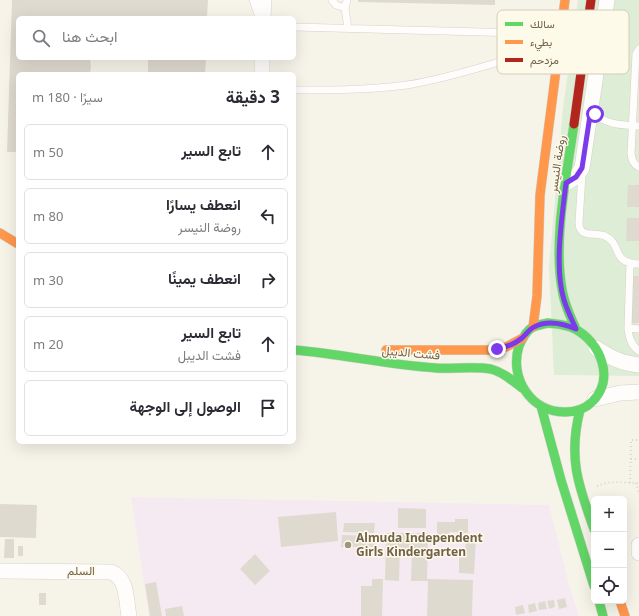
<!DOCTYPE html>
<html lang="ar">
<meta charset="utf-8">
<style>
:root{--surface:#fff;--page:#f2f2f3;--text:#2b2b33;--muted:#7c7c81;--line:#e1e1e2}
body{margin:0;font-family:"Noto Sans",Vazirmatn,sans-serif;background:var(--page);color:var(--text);direction:rtl}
.controls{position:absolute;right:12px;bottom:12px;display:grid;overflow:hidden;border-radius:6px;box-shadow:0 4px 16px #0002}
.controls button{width:36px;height:36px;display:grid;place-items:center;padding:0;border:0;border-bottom:1px solid var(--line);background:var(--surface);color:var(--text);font:20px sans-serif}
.stop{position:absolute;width:12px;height:12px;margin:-9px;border:3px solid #7c3aed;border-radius:50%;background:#fff}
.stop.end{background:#7c3aed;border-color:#fff;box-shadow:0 1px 4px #0008}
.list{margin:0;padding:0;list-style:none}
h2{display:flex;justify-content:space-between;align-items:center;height:52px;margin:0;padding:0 16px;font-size:17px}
h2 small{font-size:13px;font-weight:400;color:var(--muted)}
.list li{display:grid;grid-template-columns:26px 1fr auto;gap:12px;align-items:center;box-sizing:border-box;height:56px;margin:0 8px 8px;padding:0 8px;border:1px solid var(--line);border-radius:6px}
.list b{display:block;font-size:15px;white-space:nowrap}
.list p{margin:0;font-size:13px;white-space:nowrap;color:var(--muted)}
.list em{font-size:13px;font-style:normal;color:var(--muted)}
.icon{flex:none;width:22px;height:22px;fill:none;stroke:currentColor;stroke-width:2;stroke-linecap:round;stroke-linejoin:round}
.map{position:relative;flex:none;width:639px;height:616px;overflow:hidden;direction:ltr}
.search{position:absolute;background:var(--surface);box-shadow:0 4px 16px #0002;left:16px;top:16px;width:280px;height:44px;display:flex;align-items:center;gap:10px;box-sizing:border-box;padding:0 14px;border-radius:6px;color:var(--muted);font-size:15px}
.panel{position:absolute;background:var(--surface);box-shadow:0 4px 16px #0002;left:16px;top:72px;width:280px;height:372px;border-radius:6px;direction:rtl}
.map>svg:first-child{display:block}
.education{fill:#f5eaf1}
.green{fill:#deedd5}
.building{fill:#dfdacf}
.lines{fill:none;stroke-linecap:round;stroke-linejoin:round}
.lane-casing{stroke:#d5d1c8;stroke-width:8}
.street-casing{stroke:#d5d1c8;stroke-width:16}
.fast-casing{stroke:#d5d1c7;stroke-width:10}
.slow-casing{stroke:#d5d1c7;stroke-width:10}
.jam-casing{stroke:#d5d1c7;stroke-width:10}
.path{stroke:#d8d4cd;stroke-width:2;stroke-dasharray:1 3;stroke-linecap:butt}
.lane{stroke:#fefdfc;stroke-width:7}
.street{stroke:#fefdfc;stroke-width:15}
.fast{stroke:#63d668;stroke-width:9}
.slow{stroke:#ff974d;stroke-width:9}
.jam{stroke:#b3261e;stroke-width:9}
.route{stroke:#7c3aed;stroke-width:5}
.poi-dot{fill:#a09482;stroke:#fefaea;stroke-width:1.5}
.labels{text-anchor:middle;stroke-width:3;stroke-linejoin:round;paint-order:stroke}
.street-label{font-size:12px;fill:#72614b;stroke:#fefaea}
.poi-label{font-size:12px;font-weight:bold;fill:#72614b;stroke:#fefaea;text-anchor:start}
.key{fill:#fefaea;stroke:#d4ccba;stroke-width:1}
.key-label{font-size:11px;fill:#72614b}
</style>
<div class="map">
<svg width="639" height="616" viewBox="0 0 639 616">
<rect width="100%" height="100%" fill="#f6f4e9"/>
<path class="education" d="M131,497L549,505L569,585L579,616H149Z"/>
<path class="green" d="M578,0H639V376L554,375L549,267L563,108Z"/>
<path class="building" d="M12,0H208L207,18H18V58H90L91,67L90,74H18V152H7Z
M358,0H495V5L358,2Z
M148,58H206L205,74H148Z
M628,185H639V207H627Z
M627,218H639V241H626Z
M631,276H639V323H630Z
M0,504L37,505L36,538L0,537Z
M398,508L426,509V528H398Z
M336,512L338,541L281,547L278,517Z
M455,519H468V533L450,532L449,536H437V522H455Z
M344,523H375L374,533L343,532Z
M386,533H428L427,579L473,580L472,616H427L428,581H411L412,549H400L399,581L385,580Z
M342,535L375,536V547H341Z
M466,538H476L474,574L459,573V557H465Z
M5,539H14V558H4Z
M18,546H23V556H18Z
M255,554L270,571L255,585L240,569Z
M372,579H383L382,616H361V586H372Z
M156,582L162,616H150L145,584Z
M39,593H46V605H39Z
M565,598L567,607L559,609L557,600Z
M554,600L555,607L549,609L547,601Z
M545,601L547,609L539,610L538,603Z
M535,603L537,611L529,613L528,605Z
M523,605L525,613L516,615L515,607Z
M182,606L184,616H166L165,609Z"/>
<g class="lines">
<defs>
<path id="lane" d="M253,0L259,17
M332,0L336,5L345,8
M347,0L345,8L348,29
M294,27L521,33L531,42L532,64L554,67
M639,49L636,54L631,154C632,160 633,164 639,167
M294,90C331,90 370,90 407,85C438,80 469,71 499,62
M592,110C603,125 622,125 639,126
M582,174L579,222C579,240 595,231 605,236C623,244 610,263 639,264
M630,263L628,328C629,338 631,345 639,351
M628,328L639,329"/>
<path id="street" d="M263,18L264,0
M262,74V58
M566,183L576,177L582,168L607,0
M596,348C611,358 621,363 639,365
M595,399L620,393L639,392
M639,545V553
M0,571L111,572C128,578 126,601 129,616"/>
<path id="fast" d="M574,124C567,174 553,239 562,289C564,303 570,316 576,329
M548,323C557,324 566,324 575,329C600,342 616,379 592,402C585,409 575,412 565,412C530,412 509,377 519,346C522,339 527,330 533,327C538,325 543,324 548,323Z
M294,350C342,354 388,365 436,368C453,369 475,366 491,369C503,372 513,381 522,388
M541,406L561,480L594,586
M580,410C568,457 578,485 594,529
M599,601L603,616"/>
<path id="slow" d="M0,233L18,244
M533,327L537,296L540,195L565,0
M386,350H488L506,347L523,338
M620,601L625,616"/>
<path id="jam" d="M574,124L591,0"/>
</defs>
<use href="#lane" class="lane-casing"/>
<use href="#street" class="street-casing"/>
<use href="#fast" class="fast-casing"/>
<use href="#slow" class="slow-casing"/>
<use href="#jam" class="jam-casing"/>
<path class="path" d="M631,459H639
M630,483L631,440H639
M636,483L639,494
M597,486C609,480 626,483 639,483"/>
<use href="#lane" class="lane"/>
<use href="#street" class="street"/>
<use href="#fast" class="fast"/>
<use href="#slow" class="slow"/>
<use href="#jam" class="jam"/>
</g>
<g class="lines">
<path class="route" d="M497,349C506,347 515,344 522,338C526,335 529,329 534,327C547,320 564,324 576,329C572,320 567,310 564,300C554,267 562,217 566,183L576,177L582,168L591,109L595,114"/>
</g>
<circle class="poi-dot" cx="348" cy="545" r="4"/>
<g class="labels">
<g class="street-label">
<text transform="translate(557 164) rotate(-82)" y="4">روضة النيسر</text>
<text transform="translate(411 353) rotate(5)" y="4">فشت الديبل</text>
<text x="81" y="575">السلم</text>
</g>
<g class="poi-label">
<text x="356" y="542">Almuda Independent<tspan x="356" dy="14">Girls Kindergarten</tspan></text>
</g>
</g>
<rect x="497" y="10" width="132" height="64" rx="6" class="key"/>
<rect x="505" y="22" width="18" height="4" fill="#63d668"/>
<rect x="505" y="40" width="18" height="4" fill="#ff974d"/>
<rect x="505" y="58" width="18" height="4" fill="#b3261e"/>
<g class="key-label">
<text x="530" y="28">سالك</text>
<text x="530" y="46">بطيء</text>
<text x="530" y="64">مزدحم</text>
</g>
</svg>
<div class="controls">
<button>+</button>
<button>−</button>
<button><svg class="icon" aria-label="locate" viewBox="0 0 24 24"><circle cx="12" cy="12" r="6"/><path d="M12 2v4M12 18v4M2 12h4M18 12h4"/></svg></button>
</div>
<div class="stop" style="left:595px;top:114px"></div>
<div class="stop end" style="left:497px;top:349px"></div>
<div class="search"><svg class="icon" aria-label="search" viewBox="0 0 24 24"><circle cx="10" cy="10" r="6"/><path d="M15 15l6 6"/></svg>ابحث هنا</div>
<section class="panel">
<h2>3 دقيقة<small>سيرًا · 180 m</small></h2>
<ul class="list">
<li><svg class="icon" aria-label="ahead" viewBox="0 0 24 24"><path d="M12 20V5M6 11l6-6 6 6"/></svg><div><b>تابع السير</b></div><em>50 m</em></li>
<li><svg class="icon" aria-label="left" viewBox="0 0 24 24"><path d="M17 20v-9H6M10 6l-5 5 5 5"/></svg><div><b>انعطف يسارًا</b><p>روضة النيسر</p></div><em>80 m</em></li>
<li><svg class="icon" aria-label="right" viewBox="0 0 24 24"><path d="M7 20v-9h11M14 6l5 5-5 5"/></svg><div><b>انعطف يمينًا</b></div><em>30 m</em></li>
<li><svg class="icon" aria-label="ahead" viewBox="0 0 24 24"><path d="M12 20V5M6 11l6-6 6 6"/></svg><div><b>تابع السير</b><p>فشت الديبل</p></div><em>20 m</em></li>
<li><svg class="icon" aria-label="arrive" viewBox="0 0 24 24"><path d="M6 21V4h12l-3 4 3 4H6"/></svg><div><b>الوصول إلى الوجهة</b></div></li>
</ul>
</section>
</div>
